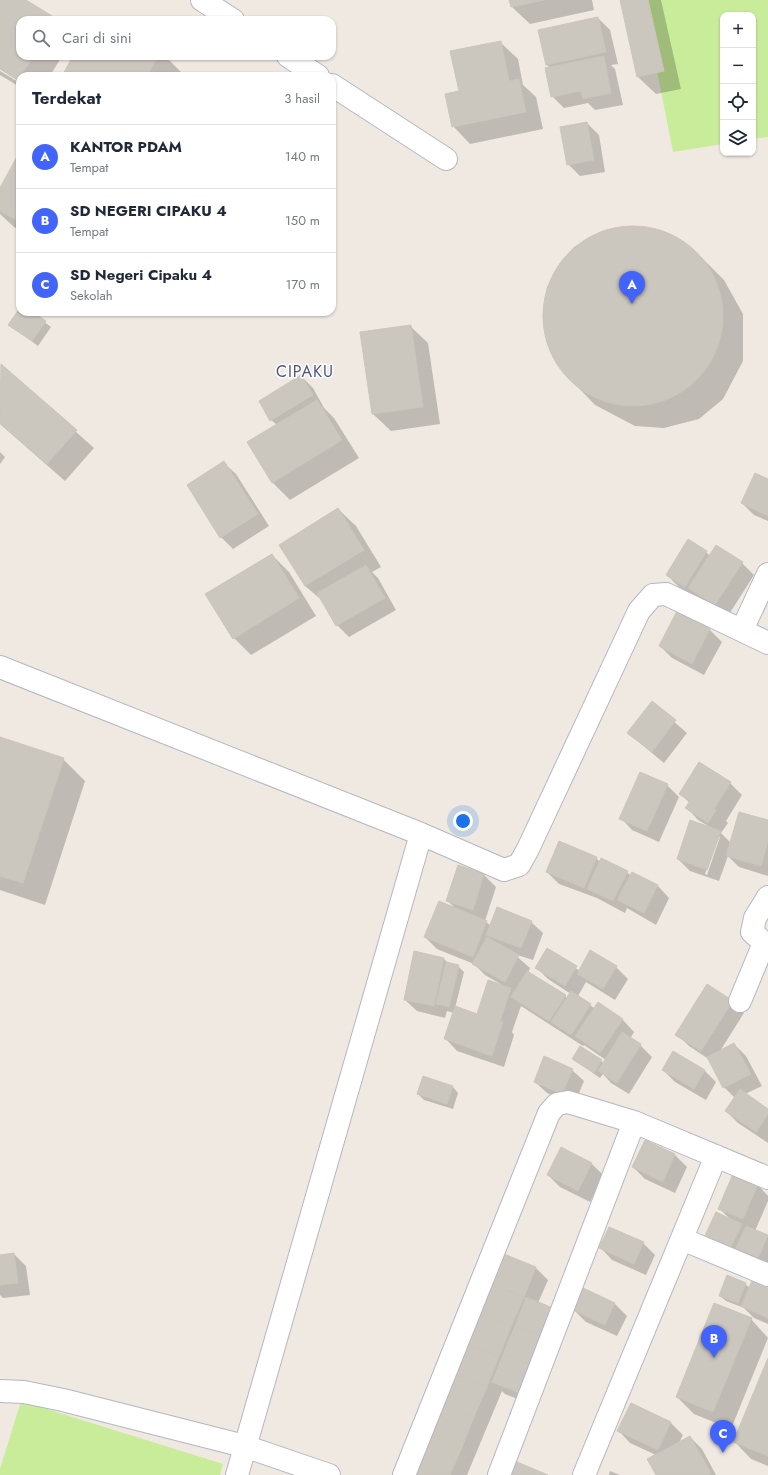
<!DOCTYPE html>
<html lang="id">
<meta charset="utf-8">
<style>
:root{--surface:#fff;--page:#f6f6f7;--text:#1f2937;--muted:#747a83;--line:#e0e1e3;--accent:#4264fb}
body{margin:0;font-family:Jost,sans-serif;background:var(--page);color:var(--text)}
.controls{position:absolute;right:12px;top:12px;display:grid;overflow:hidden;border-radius:8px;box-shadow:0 1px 3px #0004}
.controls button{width:36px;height:36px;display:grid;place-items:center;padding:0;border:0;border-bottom:1px solid var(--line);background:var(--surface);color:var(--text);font:20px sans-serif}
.you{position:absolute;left:463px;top:821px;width:14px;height:14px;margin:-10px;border:3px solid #fff;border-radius:50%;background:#1a73e8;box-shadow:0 0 0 6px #1a73e833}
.badge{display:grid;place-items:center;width:26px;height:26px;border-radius:50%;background:var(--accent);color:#fff;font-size:13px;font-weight:700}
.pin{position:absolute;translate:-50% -33px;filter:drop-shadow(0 1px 2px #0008)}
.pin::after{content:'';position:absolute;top:21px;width:14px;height:12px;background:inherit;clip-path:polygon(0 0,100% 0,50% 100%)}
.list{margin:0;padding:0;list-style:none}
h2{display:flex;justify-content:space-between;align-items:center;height:52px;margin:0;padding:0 16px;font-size:17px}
h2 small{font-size:13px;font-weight:400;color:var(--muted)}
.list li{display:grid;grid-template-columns:26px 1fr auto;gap:12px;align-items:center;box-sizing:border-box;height:64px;padding:0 16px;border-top:1px solid var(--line)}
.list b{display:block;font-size:15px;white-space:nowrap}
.list p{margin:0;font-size:13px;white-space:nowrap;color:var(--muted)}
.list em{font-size:13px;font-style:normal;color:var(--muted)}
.icon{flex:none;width:22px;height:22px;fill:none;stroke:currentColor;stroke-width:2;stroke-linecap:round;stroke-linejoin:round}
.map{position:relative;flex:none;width:768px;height:1475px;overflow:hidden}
.search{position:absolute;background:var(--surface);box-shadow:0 1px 3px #0004;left:16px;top:16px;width:320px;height:44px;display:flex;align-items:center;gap:10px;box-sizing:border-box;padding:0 14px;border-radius:12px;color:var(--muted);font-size:15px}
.panel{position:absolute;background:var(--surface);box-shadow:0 1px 3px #0004;left:16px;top:72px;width:320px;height:244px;border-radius:12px}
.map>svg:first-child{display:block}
.pitch{fill:#c9ec9a}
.shadow{fill:#0003;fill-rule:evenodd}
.building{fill:#cbc7bf;stroke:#cbc5ba}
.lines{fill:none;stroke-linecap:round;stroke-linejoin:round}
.street-casing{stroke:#b4b7c1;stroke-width:24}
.street{stroke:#fff;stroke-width:22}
.labels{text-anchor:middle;stroke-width:3;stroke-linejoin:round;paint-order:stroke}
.neighbourhood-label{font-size:16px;letter-spacing:1px;fill:#4d5680;stroke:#fff}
</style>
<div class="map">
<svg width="768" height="1475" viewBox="0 0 768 1475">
<rect width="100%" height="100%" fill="#efe9e1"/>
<path class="pitch" d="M643,0H768V137L753,139V15H723V144L673,152Z
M21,1401L223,1464L220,1475H0V1469Z"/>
<path class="shadow" d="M0,0H24L56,20H20V56H62L50,76H20V81L0,68Z
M511,0H592L594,10L530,24L512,7Z
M621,0H661L681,89L656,94L638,77Z
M96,16L103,20H94Z
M598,18L610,30L618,64L611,65L615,69L623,105L595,110L588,103L564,108L552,96L550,68L547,65L539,31Z
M500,42L518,59L523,85L536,97L543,129L470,144L453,126L460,92Z
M74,56H165L183,74L181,76H63Z
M0,71L20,83V87L0,75Z
M587,123L599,135L605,172L580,176L568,164Z
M20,153V231L14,227L0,214V190Z
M632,226L671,235L701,257L724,280L743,314V361L723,399L699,419L664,428L635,426L595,405L573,382L550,350L543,317L547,287L560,263L574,247L602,231Z
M20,310V312H31L51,327L38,346L10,325Z
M84,312H95L88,315Z
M410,326L428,343L440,424L391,431L373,414Z
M1,365L94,448L65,481L0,424Z
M301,376L313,388L324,408L334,418L359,458L290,500L273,483L248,442L277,425L271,420Z
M0,452L5,457L0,464Z
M224,463L236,474L269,526L233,549L221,537Z
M768,480V521L754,515L742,503Z
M338,509L356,526L381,567L372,572L378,578L396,610L349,637L337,625L324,602L305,586Z
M706,552L710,556L742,563L754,575L728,616L698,596V598L679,587L667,575Z
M272,555L289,572L316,616L251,655L234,638Z
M677,613L710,630L722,642L704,675L672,658L660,646Z
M652,703L687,733L664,763L628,733Z
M0,738L63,759L85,781L45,905L0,890Z
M730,783L742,795L726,821L728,823L721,833L731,843L768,821V876L739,867L728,856L719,881L690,871L678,859L710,827L698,820L687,808L690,803L680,794ZM718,837H720L707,875L705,874Z
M667,785L679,797L659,842L632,830L621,818Z
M596,858L600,862L627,872L631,876L632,873L658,886L669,898L656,925L627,908L625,913L597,898L559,884L547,872Z
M484,875L496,887L485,921L491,926L531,922L543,933L533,960L514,954L530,968L528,973L568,998L571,994L548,979L536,967L547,949L580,971L616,967L628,979L615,1000L586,982L578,996L594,1008L598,1003L623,1020L634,1032L630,1039L640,1045L652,1057L629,1094L611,1083L603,1074L600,1078L573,1059L581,1047L604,1063L606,1060L584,1045L583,1046L521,1006L512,1032L514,1035L504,1067L457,1051L446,1039L454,1013L447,1011L445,1018L417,1011L405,1000L444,959L448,963L458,966L464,972L455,1008L477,1015L504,986L485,975L474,964L437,949L425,937L456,909L448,901Z
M732,1002L744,1013L720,1051L734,1044L746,1056L762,1086L745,1094L768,1110V1143L738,1123L726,1111L735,1098L724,1087L710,1060L689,1046L677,1034Z
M572,1070L584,1081L574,1105L547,1093L535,1082Z
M663,1070H704L716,1082L706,1100L675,1082Z
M453,1087L458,1093L453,1109L424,1100L418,1094Z
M675,1155L687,1167L675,1193L645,1179L633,1167Z
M592,1164L603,1175L590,1202L560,1187L548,1175Z
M734,1175L758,1185L768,1196V1201L755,1231L768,1237V1274L715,1253L730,1219L720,1209Z
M643,1243L655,1255L646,1275L612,1260L601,1248Z
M14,1254L26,1266L30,1295L3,1298L0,1295V1256Z
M505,1255L536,1268L548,1280L538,1303L531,1404L505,1394L502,1391L467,1475H414Z
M745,1284L750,1288L768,1289V1324L754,1318L744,1308L726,1301L720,1296Z
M583,1289L615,1304L627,1316L617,1336L586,1322L574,1310Z
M751,1319L768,1338L731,1429L694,1414L677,1397Z
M768,1360V1466L751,1459L734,1441Z
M631,1404L671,1423L683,1435L679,1443L690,1437L702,1449L716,1475H657L656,1455L630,1443L619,1431Z
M610,1471L620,1475H609Z"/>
<path class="building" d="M0,0H26L57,19L20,20V56H34L20,76L19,81L0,69Z
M509,0H544L511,7Z
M620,0H648L664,71L637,77Z
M598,17L606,52L546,65L538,30Z
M501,41L509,81L519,79L526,112L452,127L445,94L459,91L450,51Z
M73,56H158L147,76H62Z
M604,56L611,93L583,99L581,91L551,97L545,68Z
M587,122L594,160L567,165L560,127Z
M20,151V222L0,211V188Z
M543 316a90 90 0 1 1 180 0a90 90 0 1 1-180 0Z
M20,308V312H33L46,321L32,341L8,325Z
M411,325L423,407L372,414L360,332Z
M1,364L77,430L47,464L0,423Z
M301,375L313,395L270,421L259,401Z
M317,400L342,440L272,483L247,442Z
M224,461L258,514L220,538L187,485Z
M755,473L768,479V516L741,503Z
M338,508L364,550L305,586L279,545Z
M688,539L707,551L685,587L666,575Z
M716,545L743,562L715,605L688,588Z
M272,554L299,598L233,639L205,594Z
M366,565L385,598L336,626L317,593Z
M677,611L710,629L692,664L659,646Z
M652,701L676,720L652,752L627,733Z
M0,737L64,758L23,883L0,876Z
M699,762L731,782L714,809L716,810L708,823L685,808L690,801L679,794Z
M640,772L668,784L647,831L619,819Z
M739,812L768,820V841L761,866L726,856Z
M690,820L721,831L707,870L677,859Z
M559,841L597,857L584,888L546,872Z
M601,858L628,871L613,901L587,889Z
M458,865L484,874L473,910L446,901Z
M632,872L658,885L644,913L617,900Z
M439,901L487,921L473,957L424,937Z
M497,907L532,921L521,948L486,935Z
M487,937L519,955L505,982L472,964Z
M547,948L577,966L565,986L535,968Z
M590,950L617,966L603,989L577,974Z
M414,951L444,958L434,1006L404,1000Z
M446,962L459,965L449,1007L436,1004Z
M527,971L566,995L549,1021L511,997Z
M488,980L511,988L500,1021L503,1022L492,1056L444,1039L455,1006L477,1014Z
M707,984L733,1001L701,1051L675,1035Z
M571,991L591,1004L571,1035L551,1022Z
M598,1002L623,1019L600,1053L575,1036Z
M622,1032L641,1044L617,1083L598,1071Z
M734,1043L751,1074L723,1088L707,1057Z
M580,1046L602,1060L594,1073L572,1059Z
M673,1051L705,1070L694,1089L662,1070Z
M544,1056L573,1069L562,1094L534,1082Z
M423,1076L453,1086L447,1104L417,1094Z
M740,1089L768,1109V1114L756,1132L725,1111Z
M645,1140L675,1154L663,1182L632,1167Z
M561,1147L592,1163L578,1191L547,1175Z
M733,1174L758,1184L743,1219L718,1209Z
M716,1212L742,1224L728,1253L702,1242Z
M746,1226L768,1235L755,1266L732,1256Z
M609,1227L644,1242L634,1264L599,1248Z
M14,1253L18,1283L0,1285V1255Z
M504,1254L536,1267L524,1297L492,1284Z
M727,1275L746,1283L738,1303L719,1296Z
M752,1281L768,1288V1318L741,1306Z
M492,1284L524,1297L511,1327L479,1314Z
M583,1288L615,1303L605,1325L573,1310Z
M526,1297L553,1308L542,1336L515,1326Z
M714,1303L752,1318L713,1412L676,1397Z
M479,1314L511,1327L499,1357L467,1344Z
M515,1326L542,1336L531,1365L503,1354Z
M467,1344L499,1357L487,1387L455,1374Z
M503,1354L531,1365L519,1393L492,1382Z
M768,1358V1456L733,1442Z
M455,1374L487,1387L474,1417L442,1404Z
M631,1403L671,1422L658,1450L617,1431Z
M442,1404L474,1417L462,1447L430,1434Z
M430,1434L462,1447L450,1475H444L418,1464Z
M690,1436L711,1473L708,1475H656L647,1459Z
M517,1462L548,1475H511Z
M418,1464L444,1475H413Z"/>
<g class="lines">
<defs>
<path id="street" d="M202,0L233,20
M288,56L318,76
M332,85L446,159
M742,630L768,574
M0,667L421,834L504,870L519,865L528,849L639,611L653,595L666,594L768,643
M740,1001L764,943L752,932L755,918L768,897
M682,1239L768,1275
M0,1391L24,1392L63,1400L244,1446L329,1475
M237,1475L421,834
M404,1475L549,1113L557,1104L568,1102L634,1122L768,1178
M499,1475L634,1122
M584,1475L716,1156"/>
</defs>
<use href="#street" class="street-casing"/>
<use href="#street" class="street"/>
</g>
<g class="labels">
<g class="neighbourhood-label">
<text x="305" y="377">CIPAKU</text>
</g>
</g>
</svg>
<div class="controls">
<button>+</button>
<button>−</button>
<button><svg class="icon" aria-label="locate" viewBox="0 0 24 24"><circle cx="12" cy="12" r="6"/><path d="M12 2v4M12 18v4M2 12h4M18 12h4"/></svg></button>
<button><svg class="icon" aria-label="layers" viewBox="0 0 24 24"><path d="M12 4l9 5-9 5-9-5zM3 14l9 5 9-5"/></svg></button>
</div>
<div class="you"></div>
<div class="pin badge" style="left:632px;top:304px">A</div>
<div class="pin badge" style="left:714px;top:1358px">B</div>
<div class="pin badge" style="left:723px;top:1453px">C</div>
<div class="search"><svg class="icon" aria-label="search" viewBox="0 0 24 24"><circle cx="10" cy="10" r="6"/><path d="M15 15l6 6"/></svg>Cari di sini</div>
<section class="panel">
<h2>Terdekat<small>3 hasil</small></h2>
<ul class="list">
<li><span class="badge">A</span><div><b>KANTOR PDAM</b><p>Tempat</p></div><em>140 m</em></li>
<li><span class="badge">B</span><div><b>SD NEGERI CIPAKU 4</b><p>Tempat</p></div><em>150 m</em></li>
<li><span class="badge">C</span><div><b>SD Negeri Cipaku 4</b><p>Sekolah</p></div><em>170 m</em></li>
</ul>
</section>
</div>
